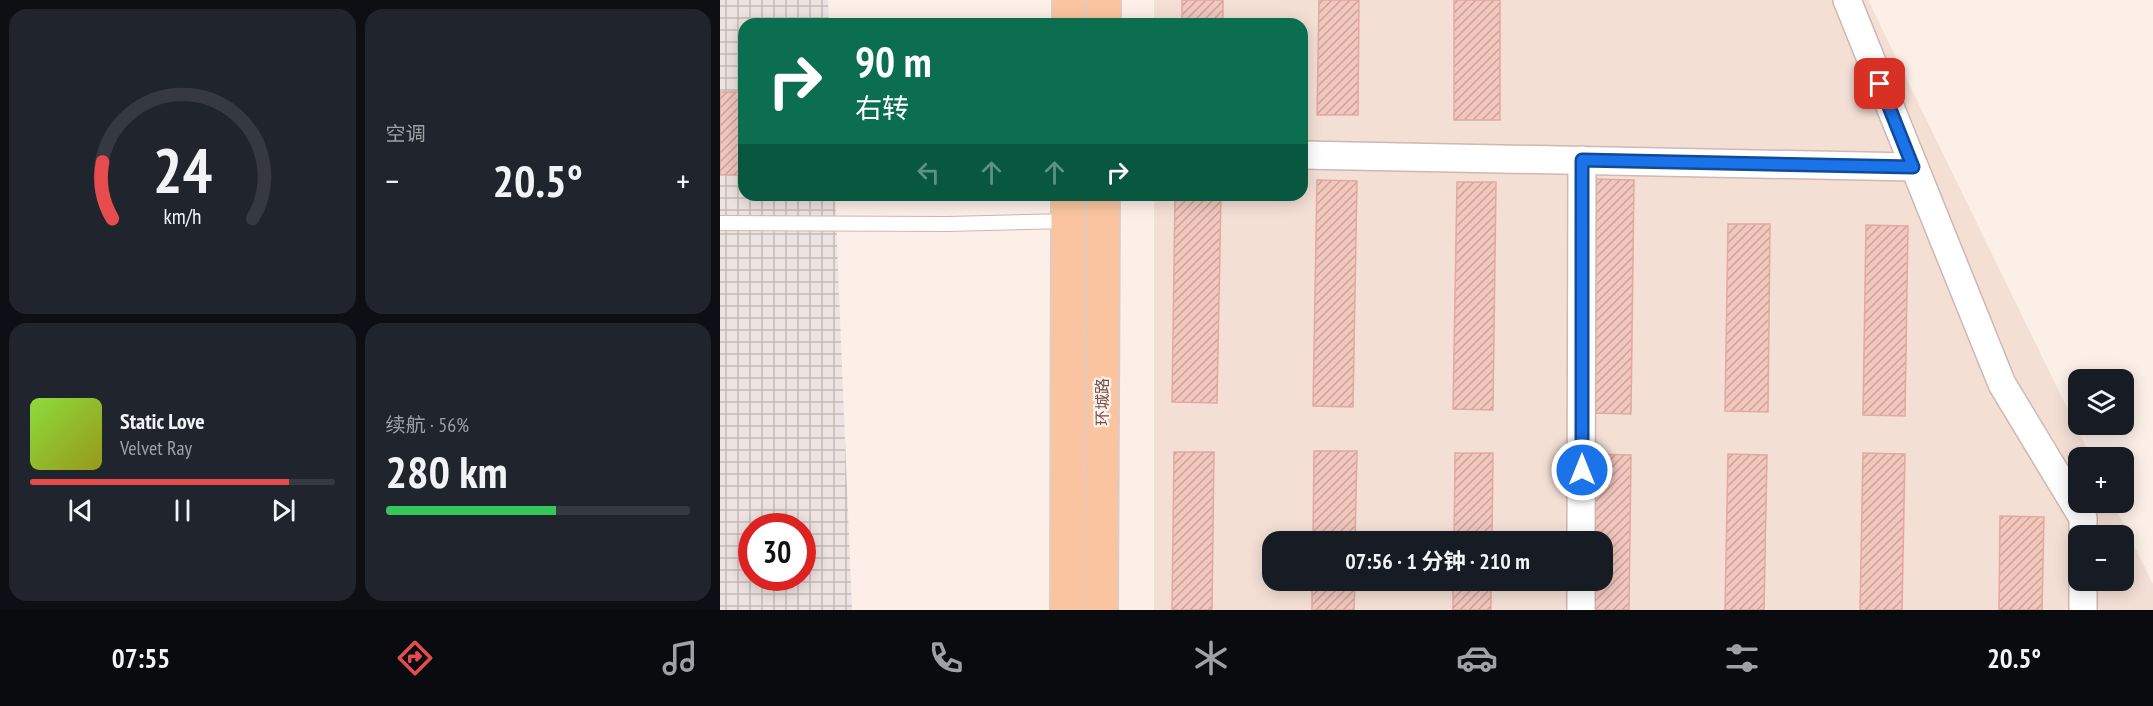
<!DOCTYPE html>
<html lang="zh">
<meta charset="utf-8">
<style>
body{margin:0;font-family:"PT Sans Narrow","Noto Sans SC",sans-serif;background:#20242c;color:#f1f3f6;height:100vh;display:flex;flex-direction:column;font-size:22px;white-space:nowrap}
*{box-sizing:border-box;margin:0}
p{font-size:20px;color:#9ea1a6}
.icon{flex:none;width:33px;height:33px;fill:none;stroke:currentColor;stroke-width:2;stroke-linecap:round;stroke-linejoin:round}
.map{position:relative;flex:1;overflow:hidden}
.side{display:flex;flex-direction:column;gap:9px;padding:9px;background:#0d0f14;width:720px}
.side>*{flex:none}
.banner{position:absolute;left:18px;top:18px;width:570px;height:183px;border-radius:18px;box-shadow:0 3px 15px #0003;background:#0b6e4f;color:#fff;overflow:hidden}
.tools{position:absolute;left:1348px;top:369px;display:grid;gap:12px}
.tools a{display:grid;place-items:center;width:66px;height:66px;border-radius:12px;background:#171b24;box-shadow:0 3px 15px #0003;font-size:30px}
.speed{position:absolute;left:18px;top:513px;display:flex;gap:12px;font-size:30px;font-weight:700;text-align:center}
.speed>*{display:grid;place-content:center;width:78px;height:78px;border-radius:50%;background:#171b24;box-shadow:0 3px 15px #0003;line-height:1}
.speed .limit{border:9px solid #d22;background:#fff;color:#111}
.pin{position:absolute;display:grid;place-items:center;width:51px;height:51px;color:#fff;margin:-26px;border-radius:12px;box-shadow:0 3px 9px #0006}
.me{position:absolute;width:66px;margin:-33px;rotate:0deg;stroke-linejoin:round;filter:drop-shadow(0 0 4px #0008)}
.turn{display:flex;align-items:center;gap:21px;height:126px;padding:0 18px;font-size:27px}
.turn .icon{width:78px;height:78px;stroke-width:2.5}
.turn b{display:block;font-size:42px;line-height:51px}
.lanes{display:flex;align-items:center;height:57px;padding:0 18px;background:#0003;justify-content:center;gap:30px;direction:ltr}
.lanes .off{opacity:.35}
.big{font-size:45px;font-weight:700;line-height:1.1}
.side .widget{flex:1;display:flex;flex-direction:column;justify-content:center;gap:9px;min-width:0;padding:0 21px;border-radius:18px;background:#20242c}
.side .dial{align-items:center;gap:0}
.dial svg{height:156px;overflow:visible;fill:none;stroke:#363941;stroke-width:7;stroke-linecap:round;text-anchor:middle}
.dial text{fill:#f1f3f6;stroke:none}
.song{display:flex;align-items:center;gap:18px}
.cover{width:72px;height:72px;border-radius:9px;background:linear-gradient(135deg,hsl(90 70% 55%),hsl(60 70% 35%))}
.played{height:6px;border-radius:3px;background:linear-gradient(90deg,#e64c4e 85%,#363941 85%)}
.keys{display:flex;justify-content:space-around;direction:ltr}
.heat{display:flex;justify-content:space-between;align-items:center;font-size:33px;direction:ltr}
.charge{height:9px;border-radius:4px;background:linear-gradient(90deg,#34c759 56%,#363941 0)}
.side .tiles{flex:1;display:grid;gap:9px;grid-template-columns:repeat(2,1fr)}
.trip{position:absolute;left:542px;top:531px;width:351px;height:60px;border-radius:18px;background:#171b24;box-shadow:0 3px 15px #0003;font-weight:700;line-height:60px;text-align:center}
.tabs{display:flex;height:96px;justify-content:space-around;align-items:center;background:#090b0e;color:#9ea1a6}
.tabs .icon{width:42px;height:42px}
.tabs .selected{color:#e64c4e}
.tabs b{font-size:27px;color:#f1f3f6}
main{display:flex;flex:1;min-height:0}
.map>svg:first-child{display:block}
.residential{fill:#f4dfd5;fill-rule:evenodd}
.industrial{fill:url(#industrial-grid);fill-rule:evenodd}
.building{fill:url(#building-hatch);stroke:#e4a99f;stroke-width:1.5}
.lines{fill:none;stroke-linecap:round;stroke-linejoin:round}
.lane-casing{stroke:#d0b7af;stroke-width:16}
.street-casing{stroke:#d0b7af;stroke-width:30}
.primary-casing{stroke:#d9cecd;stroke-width:36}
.lane{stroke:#fff;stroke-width:14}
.street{stroke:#fff;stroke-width:27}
.primary{stroke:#fac4a0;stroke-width:33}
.route-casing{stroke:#114b97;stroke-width:15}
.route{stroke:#1a73e8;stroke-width:10}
.labels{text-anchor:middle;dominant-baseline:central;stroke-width:4.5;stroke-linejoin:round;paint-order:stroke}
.street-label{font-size:16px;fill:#76504b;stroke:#fff4ed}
</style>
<main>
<section class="side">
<div class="tiles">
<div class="widget dial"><svg viewBox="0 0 100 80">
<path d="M14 69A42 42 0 1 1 86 69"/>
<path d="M14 69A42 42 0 0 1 9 40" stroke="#e64c4e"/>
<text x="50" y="56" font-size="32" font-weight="700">24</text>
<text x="50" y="72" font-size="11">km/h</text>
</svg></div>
<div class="widget"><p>空调</p>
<div class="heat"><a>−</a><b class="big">20.5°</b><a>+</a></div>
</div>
<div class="widget">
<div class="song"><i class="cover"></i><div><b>Static Love</b><p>Velvet Ray</p></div></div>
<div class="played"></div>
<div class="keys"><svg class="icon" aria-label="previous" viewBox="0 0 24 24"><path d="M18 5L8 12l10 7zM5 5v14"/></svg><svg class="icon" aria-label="pause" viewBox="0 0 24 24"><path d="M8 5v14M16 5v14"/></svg><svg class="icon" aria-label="next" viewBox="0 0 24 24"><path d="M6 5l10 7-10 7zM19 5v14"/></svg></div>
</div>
<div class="widget"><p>续航 · 56%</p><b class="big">280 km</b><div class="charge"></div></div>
</div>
</section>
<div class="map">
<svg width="1433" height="610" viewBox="0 0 1433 610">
<defs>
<pattern id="industrial-grid" width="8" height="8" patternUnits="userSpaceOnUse" patternTransform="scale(1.5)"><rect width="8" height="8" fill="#ede3e0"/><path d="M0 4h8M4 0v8" fill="none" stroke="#c5bab8"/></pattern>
<pattern id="building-hatch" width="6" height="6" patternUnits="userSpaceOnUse" patternTransform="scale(1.5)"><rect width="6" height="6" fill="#f2c7be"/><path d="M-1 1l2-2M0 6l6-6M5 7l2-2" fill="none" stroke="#c9a49c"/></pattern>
</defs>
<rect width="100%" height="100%" fill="#fcefe7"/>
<path class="residential" d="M434 0H1148L1371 457 1359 458V502L1393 503 1433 584V610H434V195H582V24H434ZM1359 536H1404V580H1359ZM552 542H882V580H552Z"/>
<path class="industrial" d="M0 0H108L109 24H24V195H115L132 610H0ZM32 526H82V578H32Z"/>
<path class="building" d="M462 0H503V24H462Z
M599 0H639L638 115H597Z
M734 0H780V120H734Z
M0 92H24V175H0Z
M874 179 914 180 911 414 870 413Z
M597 180 637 181 633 407 593 406Z
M737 182H776L773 410 733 409Z
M455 195H501L497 403 452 402Z
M1008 224H1050L1048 412 1005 411Z
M1146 225 1188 226 1185 416 1143 415Z
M594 451H637L635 542H593Z
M454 452H494L492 610H452Z
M735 453H773L772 542H734Z
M1143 453 1185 454 1182 610H1140Z
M873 454 911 455 909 610H870L871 580H882V542H871Z
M1008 454 1047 455 1044 610H1005Z
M1280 516 1324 517 1322 610H1279Z
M592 580H635L634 610H592Z
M733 580H771V610H733Z"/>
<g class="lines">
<g class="lane-casing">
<path id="lane" d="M0 223 227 224 348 221"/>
</g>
<g class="street-casing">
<path id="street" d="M1127 0 1282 384 1363 518V536
M582 155 1193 167
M861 542 862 160
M1363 580V610
M861 610V580"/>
</g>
<g class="primary-casing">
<path id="primary" d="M349 24V0
M384 24V0
M347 610 348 195
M381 610 383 195"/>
</g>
<use href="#lane" class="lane"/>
<use href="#street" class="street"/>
<use href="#primary" class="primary"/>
</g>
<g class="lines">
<g class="route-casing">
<path id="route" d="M862 470V160L1193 167 1160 84"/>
</g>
<use href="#route" class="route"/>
</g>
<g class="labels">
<g class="street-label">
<text transform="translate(382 402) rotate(-90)">环城路</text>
</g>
</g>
</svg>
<div class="tools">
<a><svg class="icon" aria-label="layers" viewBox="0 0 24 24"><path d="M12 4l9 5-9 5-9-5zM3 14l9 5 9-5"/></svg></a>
<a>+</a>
<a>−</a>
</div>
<div class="speed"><div class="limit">30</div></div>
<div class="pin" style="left:1160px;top:84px;background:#d93025"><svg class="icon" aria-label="arrive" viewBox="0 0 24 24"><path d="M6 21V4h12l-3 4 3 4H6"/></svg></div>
<svg class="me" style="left:862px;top:470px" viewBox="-20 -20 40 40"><circle r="17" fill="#1a73e8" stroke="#fff" stroke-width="3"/><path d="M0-11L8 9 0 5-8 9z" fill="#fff"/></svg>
<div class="trip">07:56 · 1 分钟 · 210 m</div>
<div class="banner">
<div class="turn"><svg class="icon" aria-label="right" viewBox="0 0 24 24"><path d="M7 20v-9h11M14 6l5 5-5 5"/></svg><div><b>90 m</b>右转</div></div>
<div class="lanes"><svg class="icon off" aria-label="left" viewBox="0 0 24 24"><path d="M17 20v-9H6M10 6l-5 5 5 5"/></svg><svg class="icon off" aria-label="ahead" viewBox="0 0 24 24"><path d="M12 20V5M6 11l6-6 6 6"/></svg><svg class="icon off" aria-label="ahead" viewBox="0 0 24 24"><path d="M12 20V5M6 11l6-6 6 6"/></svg><svg class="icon" aria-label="right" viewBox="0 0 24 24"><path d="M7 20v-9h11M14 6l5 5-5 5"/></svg></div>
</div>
</div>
</main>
<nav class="tabs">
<b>07:55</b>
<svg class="icon selected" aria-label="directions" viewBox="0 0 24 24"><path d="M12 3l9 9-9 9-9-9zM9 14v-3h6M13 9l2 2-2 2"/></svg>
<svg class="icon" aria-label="music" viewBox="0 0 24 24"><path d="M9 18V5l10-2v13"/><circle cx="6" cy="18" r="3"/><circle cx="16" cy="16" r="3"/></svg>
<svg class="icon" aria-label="phone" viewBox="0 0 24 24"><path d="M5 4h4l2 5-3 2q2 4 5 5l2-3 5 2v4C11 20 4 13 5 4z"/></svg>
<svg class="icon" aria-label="climate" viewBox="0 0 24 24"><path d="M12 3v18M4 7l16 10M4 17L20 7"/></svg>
<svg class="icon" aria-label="car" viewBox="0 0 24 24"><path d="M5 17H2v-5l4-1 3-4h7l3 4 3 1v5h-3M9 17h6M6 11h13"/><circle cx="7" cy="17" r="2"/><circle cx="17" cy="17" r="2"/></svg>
<svg class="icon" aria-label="filters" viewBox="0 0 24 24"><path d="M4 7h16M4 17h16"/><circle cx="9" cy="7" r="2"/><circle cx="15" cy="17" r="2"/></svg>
<b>20.5°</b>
</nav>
